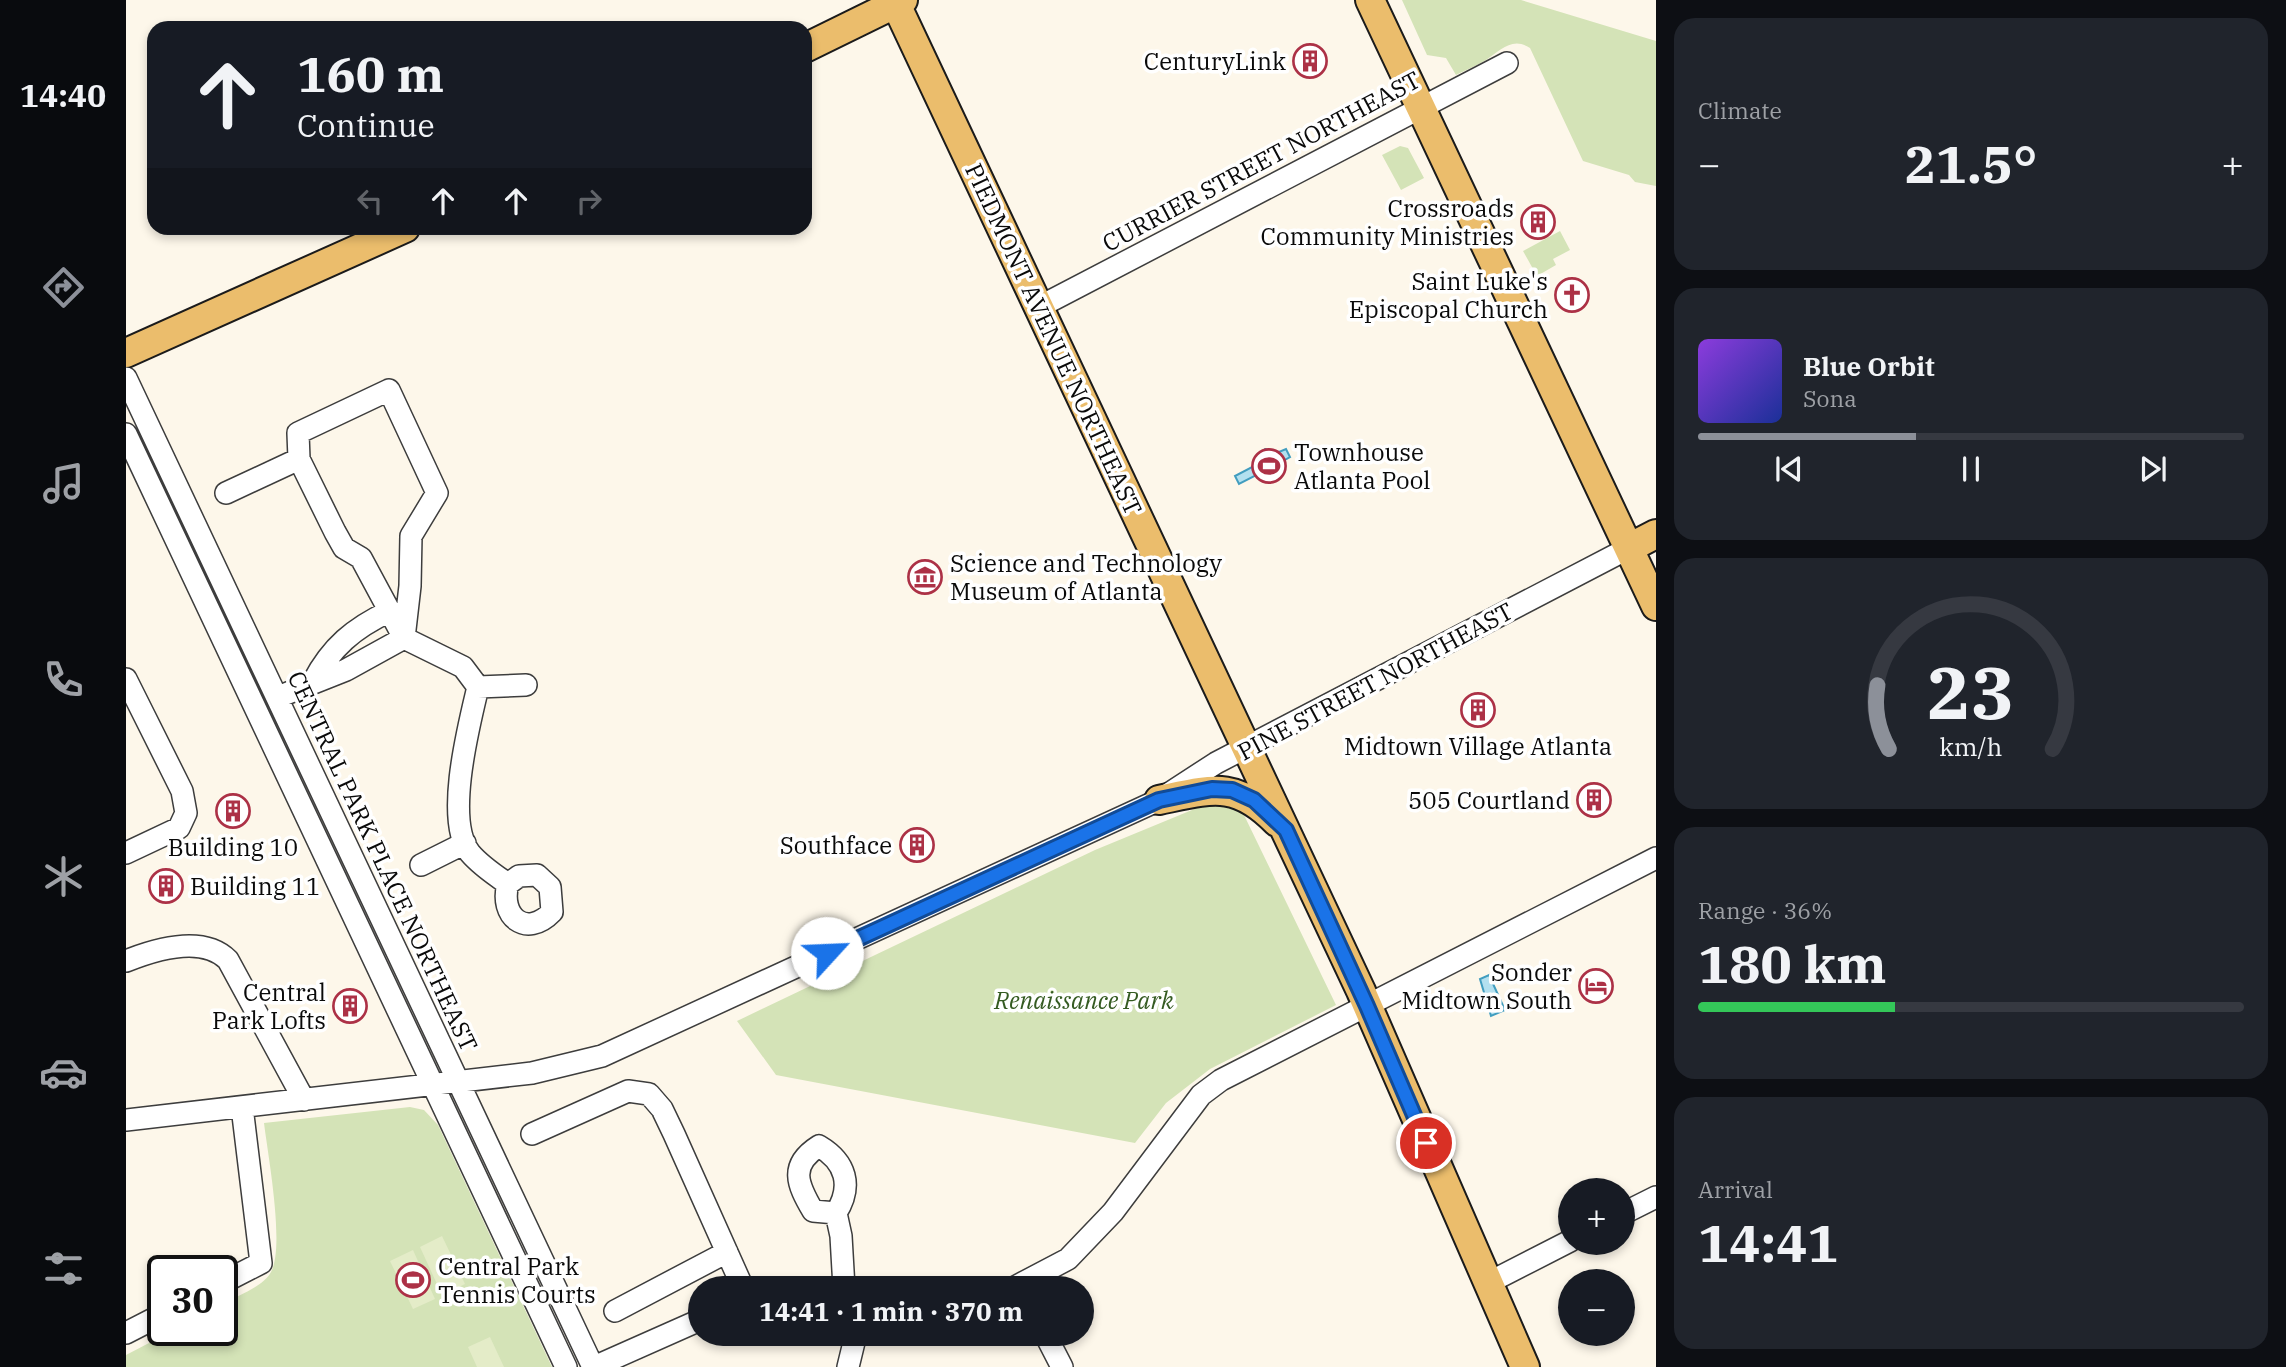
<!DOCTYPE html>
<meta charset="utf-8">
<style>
body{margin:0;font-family:"IBM Plex Serif",serif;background:#20242c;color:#f1f3f6;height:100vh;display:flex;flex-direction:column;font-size:26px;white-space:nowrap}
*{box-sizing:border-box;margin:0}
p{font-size:23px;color:#9ea1a6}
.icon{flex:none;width:38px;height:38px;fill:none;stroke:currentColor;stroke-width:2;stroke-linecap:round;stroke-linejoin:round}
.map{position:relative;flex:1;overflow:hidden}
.drawer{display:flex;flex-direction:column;gap:18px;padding:18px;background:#0d0f14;width:630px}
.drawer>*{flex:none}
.top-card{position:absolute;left:21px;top:21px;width:665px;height:214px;border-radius:21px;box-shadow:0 4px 10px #0003;background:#171b24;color:#f1f3f6;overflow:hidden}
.controls{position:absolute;left:1432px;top:1178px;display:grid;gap:14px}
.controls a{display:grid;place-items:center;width:77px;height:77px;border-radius:50%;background:#171b24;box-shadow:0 4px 10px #0003;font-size:35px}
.speed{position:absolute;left:21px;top:1255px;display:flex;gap:14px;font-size:35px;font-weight:700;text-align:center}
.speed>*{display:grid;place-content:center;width:91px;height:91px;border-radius:50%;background:#171b24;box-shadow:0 4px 10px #0003;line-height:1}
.speed .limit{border:4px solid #111;border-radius:10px;background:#fff;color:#111}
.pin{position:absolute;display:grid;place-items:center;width:60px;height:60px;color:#fff;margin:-30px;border:4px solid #fff;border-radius:50%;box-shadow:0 2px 7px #0007}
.me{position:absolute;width:77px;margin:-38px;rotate:65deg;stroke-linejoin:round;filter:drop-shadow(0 0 5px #0008)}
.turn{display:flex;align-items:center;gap:24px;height:147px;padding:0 35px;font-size:32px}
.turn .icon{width:91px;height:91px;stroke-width:2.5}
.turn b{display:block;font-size:49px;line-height:60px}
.lanes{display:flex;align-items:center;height:66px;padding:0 35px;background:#0003;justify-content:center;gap:35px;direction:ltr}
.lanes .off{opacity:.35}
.big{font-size:52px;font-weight:700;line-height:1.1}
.drawer .card{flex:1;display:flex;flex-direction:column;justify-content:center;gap:10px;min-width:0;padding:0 24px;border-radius:21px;background:#20242c}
.drawer .dial{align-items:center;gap:0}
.dial svg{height:182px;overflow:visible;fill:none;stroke:#363941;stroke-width:7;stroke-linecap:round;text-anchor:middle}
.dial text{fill:#f1f3f6;stroke:none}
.song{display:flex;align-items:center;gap:21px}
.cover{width:84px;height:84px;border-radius:10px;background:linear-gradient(135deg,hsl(270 70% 55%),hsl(230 70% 35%))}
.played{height:7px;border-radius:4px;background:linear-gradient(90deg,#8c9099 40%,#363941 40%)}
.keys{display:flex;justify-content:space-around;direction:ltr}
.heat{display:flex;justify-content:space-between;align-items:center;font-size:38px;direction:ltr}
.charge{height:10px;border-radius:5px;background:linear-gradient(90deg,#34c759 36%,#363941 0)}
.trip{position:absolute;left:562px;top:1276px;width:406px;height:70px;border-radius:35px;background:#171b24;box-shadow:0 4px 10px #0003;font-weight:700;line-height:70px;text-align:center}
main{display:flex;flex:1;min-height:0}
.menu{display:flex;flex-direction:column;width:126px;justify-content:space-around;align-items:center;background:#090b0e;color:#9ea1a6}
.menu .icon{width:49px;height:49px}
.menu .active{color:#8c9099}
.menu b{font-size:32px;color:#f1f3f6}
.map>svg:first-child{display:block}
.green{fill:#d4e3b7}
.pitch{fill:#e4ecc8}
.water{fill:#b3e0ef;stroke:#419dbf;stroke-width:2}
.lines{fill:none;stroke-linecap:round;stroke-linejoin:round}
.minor-casing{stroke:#3d3d3d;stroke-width:24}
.major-casing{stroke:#1b1b1b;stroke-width:32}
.minor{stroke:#fff;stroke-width:21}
.major{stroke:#ebbd6c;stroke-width:28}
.route-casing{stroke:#114b97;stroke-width:18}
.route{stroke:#1a73e8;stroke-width:12}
.labels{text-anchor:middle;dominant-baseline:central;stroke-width:7;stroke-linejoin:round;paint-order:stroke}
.poi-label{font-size:24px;fill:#0a0a0a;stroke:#fff;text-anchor:end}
.street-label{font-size:24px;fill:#0a0a0a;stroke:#fff}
.park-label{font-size:24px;font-style:italic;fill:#355b22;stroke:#fff}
</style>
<main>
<nav class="menu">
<b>14:40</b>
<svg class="icon active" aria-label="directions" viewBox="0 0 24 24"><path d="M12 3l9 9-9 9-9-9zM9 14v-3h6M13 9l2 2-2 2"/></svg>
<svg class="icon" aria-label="music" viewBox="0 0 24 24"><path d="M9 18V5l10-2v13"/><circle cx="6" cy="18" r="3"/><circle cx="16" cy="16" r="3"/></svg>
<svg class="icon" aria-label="phone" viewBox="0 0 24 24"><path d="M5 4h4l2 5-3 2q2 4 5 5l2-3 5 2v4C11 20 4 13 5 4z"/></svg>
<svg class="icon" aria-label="climate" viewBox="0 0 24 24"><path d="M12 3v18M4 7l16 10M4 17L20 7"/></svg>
<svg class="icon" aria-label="car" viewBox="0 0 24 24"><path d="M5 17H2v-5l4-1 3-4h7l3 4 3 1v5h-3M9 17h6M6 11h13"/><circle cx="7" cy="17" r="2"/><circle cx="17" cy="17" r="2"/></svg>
<svg class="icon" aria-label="filters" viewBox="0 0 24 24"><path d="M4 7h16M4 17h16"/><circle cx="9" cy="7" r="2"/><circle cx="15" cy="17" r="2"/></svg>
</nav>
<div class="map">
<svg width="1530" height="1367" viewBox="0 0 1530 1367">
<rect width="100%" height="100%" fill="#fdf7ea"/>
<path class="green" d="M1276 0H1395L1530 41V186L1509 182 1503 175 1457 161 1404 48C1386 36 1374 51 1360 60 1350 66 1339 70 1330 75L1320 58 1301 55Z
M1274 146 1282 148 1298 178 1275 190 1256 155Z
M1434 231 1444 250 1427 259 1430 265 1411 276 1397 251Z
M1083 803 1110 808 1118 815 1210 1005 1084 1069 1040 1103 1009 1143 650 1075 611 1021 969 850Z
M284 1107 298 1110 312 1125 426 1367H0V1355L48 1330H96V1304C111 1296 137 1287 145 1272 159 1246 142 1156 138 1123Z"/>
<path class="pitch" d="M316 1236 339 1284 316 1295 294 1247Z
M287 1250 309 1299 287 1309 264 1261Z
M364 1337 378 1367H351L342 1347Z"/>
<path class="water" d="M1139 449 1153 452 1160 449 1164 457 1157 461 1156 472 1149 475 1138 471 1113 484 1109 476 1134 463V457Z
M1363 975 1379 1010 1365 1016 1354 979Z"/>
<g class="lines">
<g class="minor-casing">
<path id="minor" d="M913 307 1381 63
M0 378 467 1367
M0 434 440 1367
M100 493 173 459
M278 638 284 586 285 536 311 493 263 390 172 433 173 459 209 532 218 548 235 558 278 638 337 667 352 687C343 725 318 821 344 853 355 866 369 875 382 884 373 916 400 939 426 912L424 887 411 875 393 876 382 884
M0 679 56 791 60 813 53 828 0 853
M187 682C205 647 228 628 264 611
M352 687 400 685
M152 697 220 670 278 638
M295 865 339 843
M0 961C30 949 77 935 102 960L178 1100
M0 1120 406 1073 476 1056 1033 800 1090 763 1503 548
M406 1134 502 1091 523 1094 536 1109 548 1134 617 1288
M710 1213 687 1211C671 1184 663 1165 693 1146 720 1162 727 1186 710 1213L715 1236 718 1288
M1496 1214 1530 1197
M96 1283 135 1263 116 1107
M1362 1283 1444 1241
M887 1288 942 1259 987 1212 1075 1095 1095 1080 1530 858
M489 1311 601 1252
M0 1333 37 1314
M919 1334 936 1367
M468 1367 574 1320
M722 1367 730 1334"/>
</g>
<g class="major-casing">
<path id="major" d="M768 0 1235 991 1399 1367
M1244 0 1530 606
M679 48 777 0
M0 353 279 228
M1503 548 1530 534
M1033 800C1086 789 1110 780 1151 822"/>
</g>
<use href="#minor" class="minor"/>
<use href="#major" class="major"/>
</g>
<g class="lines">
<g class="route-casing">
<path id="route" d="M701 953 1033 800 1086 789 1106 790 1128 800 1160 830 1241 1006 1300 1143"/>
</g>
<use href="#route" class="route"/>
</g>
<defs>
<g id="building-ring" transform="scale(1.75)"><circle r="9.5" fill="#fff" stroke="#ac3146" stroke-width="1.5"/><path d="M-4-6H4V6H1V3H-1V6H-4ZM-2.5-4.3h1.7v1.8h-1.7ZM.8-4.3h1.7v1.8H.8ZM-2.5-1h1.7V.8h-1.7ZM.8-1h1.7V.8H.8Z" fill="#ac3146"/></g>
<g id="church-ring" transform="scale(1.75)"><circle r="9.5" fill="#fff" stroke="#ac3146" stroke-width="1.5"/><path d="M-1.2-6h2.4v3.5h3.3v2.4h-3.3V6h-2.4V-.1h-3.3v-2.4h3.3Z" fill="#ac3146"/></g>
<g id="stadium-ring" transform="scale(1.75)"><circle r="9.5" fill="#fff" stroke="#ac3146" stroke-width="1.5"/><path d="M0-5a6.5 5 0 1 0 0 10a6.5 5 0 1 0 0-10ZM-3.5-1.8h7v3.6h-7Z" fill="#ac3146"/></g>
<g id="museum-ring" transform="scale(1.75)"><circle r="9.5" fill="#fff" stroke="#ac3146" stroke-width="1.5"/><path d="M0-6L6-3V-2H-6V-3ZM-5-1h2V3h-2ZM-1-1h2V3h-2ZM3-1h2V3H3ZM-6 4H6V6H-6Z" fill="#ac3146"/></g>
<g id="hotel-ring" transform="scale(1.75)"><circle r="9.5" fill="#fff" stroke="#ac3146" stroke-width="1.5"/><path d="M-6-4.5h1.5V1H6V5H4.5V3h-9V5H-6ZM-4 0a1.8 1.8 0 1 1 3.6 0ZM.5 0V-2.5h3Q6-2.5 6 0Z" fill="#ac3146"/></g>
</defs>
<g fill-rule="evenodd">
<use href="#building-ring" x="1184" y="61"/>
<use href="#building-ring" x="1412" y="222"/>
<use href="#church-ring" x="1446" y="295"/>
<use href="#stadium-ring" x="1143" y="466"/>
<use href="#museum-ring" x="799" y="577"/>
<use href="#building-ring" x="1352" y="710"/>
<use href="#building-ring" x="1468" y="800"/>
<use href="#building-ring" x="107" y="811"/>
<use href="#building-ring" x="791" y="845"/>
<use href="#building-ring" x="40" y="886"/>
<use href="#hotel-ring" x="1470" y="986"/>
<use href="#building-ring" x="224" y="1006"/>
<use href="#stadium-ring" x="287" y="1280"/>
</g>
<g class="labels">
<g class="poi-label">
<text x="1160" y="61">CenturyLink</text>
<text x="1388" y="208">Crossroads<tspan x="1388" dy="28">Community Ministries</tspan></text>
<text x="1422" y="281">Saint Luke's<tspan x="1422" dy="28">Episcopal Church</tspan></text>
<text x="1168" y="452" text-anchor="start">Townhouse<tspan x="1168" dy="28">Atlanta Pool</tspan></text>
<text x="824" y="563" text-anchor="start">Science and Technology<tspan x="824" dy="28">Museum of Atlanta</tspan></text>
<text x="1352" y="746" text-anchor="middle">Midtown Village Atlanta</text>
<text x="1444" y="800">505 Courtland</text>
<text x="766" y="845">Southface</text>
<text x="107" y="847" text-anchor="middle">Building 10</text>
<text x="64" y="886" text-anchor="start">Building 11</text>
<text x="1446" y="972">Sonder<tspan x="1446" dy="28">Midtown South</tspan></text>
<text x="200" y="992">Central<tspan x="200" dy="28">Park Lofts</tspan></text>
<text x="312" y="1266" text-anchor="start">Central Park<tspan x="312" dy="28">Tennis Courts</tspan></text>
</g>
<g class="street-label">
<text transform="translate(1135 161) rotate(-28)">CURRIER STREET NORTHEAST</text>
<text transform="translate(928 339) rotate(65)">PIEDMONT AVENUE NORTHEAST</text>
<text transform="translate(1249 681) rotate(-28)">PINE STREET NORTHEAST</text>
<text transform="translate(257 861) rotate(65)">CENTRAL PARK PLACE NORTHEAST</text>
</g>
<g class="park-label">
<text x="958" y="1000">Renaissance Park</text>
</g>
</g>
</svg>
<div class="controls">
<a>+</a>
<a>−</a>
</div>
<div class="speed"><div class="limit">30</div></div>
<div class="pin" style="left:1300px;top:1143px;background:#d93025"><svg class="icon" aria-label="arrive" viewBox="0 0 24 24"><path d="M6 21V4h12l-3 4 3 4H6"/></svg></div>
<svg class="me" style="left:701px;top:953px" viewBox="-20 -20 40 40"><circle r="19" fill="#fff"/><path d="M0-13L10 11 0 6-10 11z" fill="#1a73e8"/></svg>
<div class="trip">14:41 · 1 min · 370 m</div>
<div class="top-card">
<div class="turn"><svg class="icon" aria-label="ahead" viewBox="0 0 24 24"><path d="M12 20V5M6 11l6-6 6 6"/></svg><div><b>160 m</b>Continue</div></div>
<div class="lanes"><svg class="icon off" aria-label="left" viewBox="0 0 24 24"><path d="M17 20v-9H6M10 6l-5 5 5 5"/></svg><svg class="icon" aria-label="ahead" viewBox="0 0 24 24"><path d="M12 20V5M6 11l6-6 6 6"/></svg><svg class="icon" aria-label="ahead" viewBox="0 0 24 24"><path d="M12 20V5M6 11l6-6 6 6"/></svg><svg class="icon off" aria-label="right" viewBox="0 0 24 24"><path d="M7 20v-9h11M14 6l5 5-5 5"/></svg></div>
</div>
</div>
<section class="drawer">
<div class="card"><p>Climate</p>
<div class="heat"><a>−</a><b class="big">21.5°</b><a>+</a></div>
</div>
<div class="card">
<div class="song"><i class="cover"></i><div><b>Blue Orbit</b><p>Sona</p></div></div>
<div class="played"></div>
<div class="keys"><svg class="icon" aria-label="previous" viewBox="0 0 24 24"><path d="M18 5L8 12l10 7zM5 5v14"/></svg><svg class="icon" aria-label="pause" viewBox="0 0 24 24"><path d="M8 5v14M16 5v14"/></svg><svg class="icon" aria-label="next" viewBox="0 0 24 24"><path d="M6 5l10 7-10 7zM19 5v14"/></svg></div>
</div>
<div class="card dial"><svg viewBox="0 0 100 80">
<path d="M14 69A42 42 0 1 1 86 69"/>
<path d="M14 69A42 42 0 0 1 9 41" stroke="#8c9099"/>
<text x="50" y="56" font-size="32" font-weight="700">23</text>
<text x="50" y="72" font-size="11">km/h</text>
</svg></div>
<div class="card"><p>Range · 36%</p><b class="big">180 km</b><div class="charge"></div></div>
<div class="card"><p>Arrival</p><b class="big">14:41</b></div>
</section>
</main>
